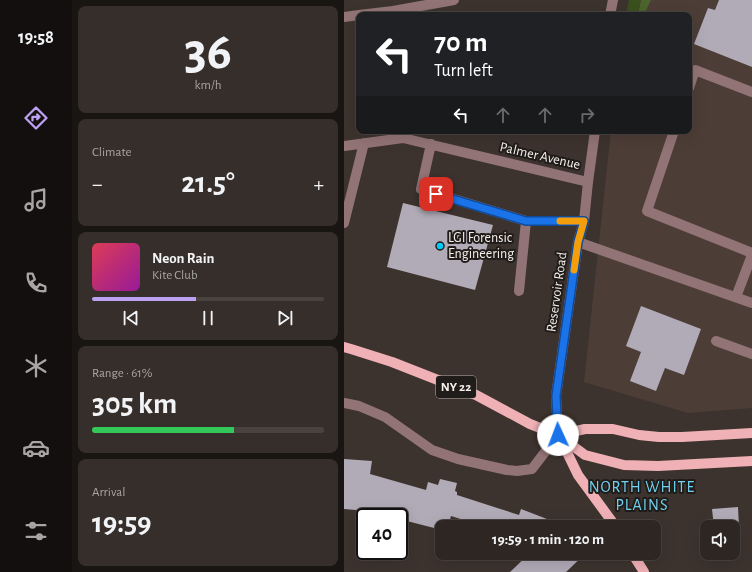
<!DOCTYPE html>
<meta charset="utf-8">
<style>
body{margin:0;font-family:"Alegreya Sans",sans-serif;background:#362e2a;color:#f1f3f6;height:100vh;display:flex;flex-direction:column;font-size:15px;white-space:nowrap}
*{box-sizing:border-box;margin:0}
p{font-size:13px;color:#a7a5a5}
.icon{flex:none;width:22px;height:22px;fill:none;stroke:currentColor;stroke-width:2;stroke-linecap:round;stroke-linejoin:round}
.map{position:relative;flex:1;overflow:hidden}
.sheet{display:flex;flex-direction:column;gap:6px;padding:6px;background:#191513;width:272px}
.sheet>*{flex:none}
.banner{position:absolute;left:12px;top:12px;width:336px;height:122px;border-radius:8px;box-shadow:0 4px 16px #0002,0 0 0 1px #494340;background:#202124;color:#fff;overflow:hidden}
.controls{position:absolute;left:356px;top:520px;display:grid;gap:8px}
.controls a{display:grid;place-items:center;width:40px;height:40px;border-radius:8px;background:#2e2622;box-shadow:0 4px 16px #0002,0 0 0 1px #494340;font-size:20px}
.speed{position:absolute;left:12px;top:508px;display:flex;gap:8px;font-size:20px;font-weight:700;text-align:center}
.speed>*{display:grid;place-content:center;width:52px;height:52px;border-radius:50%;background:#2e2622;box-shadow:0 4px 16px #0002,0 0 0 1px #494340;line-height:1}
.speed .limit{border:2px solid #111;border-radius:6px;background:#fff;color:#111}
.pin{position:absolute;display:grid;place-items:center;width:34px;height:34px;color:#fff;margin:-17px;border-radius:8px;box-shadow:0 2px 6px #0006}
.me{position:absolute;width:44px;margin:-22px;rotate:358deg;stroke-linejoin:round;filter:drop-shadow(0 0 3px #0008)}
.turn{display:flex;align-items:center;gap:14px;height:84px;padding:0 12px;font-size:18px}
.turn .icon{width:52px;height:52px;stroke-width:2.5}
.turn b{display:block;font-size:28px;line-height:34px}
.lanes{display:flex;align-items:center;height:38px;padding:0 12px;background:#0003;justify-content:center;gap:20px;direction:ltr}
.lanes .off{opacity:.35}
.big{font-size:30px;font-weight:700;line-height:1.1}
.sheet .widget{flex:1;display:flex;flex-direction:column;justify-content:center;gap:6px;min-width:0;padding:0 14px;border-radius:8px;background:#362e2a}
.sheet .dial{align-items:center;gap:0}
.dial b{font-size:52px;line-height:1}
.song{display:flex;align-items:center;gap:12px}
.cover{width:48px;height:48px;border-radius:6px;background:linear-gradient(135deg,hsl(350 70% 55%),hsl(300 70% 35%))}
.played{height:4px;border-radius:2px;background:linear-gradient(90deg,#bca0f2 45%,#494340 45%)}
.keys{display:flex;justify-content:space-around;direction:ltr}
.heat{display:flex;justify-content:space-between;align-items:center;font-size:22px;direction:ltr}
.charge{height:6px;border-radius:3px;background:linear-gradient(90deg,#34c759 61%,#494340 0)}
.trip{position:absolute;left:91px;top:520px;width:226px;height:40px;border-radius:8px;background:#2e2622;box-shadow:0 4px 16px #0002,0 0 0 1px #494340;font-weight:700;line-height:40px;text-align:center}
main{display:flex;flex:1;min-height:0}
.menu{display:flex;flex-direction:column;width:72px;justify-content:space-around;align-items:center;background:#120f0e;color:#a7a5a5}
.menu .icon{width:28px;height:28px}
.menu .selected{color:#bca0f2}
.menu b{font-size:18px;color:#f1f3f6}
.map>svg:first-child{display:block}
.built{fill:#4d3d37}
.green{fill:#3a501d}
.forest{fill:#4c642d}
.building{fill:#b0abb7}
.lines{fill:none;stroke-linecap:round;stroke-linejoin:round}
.minor{stroke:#937476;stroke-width:10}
.major{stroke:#f0b1b6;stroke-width:10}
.route-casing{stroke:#114b97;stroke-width:10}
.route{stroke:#1a73e8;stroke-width:7}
.slow{stroke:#f59e0b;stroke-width:7}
.poi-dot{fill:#00cbf9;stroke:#201c19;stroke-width:1.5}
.labels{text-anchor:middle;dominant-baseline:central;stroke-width:4;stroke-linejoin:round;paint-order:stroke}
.shield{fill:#201c19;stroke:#b6b0ad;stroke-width:1}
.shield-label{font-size:13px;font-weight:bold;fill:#f6efec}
.street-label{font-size:14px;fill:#f6efec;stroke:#201c19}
.poi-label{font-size:14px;fill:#f6efec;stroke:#201c19;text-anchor:start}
.quarter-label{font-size:16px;letter-spacing:1px;fill:#72d1f0;stroke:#201c19}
</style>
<main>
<nav class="menu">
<b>19:58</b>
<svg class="icon selected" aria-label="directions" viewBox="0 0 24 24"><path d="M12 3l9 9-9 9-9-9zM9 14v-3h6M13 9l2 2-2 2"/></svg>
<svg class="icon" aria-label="music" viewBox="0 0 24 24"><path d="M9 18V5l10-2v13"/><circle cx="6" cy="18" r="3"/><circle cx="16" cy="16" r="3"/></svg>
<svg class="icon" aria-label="phone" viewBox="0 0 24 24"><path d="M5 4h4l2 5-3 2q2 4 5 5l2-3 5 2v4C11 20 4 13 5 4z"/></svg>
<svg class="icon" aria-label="climate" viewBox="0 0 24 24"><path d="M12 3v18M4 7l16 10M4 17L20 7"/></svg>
<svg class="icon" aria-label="car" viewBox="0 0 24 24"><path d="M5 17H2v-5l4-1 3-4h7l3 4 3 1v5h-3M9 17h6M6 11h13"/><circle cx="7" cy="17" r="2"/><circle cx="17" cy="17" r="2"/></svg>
<svg class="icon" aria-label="filters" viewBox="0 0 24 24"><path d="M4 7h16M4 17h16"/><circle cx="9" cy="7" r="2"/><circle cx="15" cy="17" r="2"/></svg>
</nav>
<section class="sheet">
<div class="widget dial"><b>36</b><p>km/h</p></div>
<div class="widget"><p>Climate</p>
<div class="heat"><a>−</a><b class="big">21.5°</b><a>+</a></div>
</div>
<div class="widget">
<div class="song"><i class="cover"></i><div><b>Neon Rain</b><p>Kite Club</p></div></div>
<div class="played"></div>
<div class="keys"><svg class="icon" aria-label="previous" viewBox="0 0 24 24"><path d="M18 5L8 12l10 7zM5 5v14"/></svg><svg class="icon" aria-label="pause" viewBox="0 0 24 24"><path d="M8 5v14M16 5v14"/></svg><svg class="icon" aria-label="next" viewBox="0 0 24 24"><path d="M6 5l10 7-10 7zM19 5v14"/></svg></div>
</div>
<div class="widget"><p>Range · 61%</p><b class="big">305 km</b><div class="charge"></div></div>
<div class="widget"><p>Arrival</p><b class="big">19:59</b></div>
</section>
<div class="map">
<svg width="408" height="572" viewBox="0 0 408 572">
<rect width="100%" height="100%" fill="#3d332e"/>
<path class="built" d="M307 0H408V408L344 413 240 382 267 131H345V15H300Z"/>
<path class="green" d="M285 0H297L294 15H282Z"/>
<path class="forest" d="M297 0H307L300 15H294Z"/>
<path class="building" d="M375 0H408V67L350 44 364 8 371 10Z
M59 203 149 225 131 290 43 267Z
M297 306 357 329 340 375 321 368 312 391 286 381 297 352 282 346Z
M0 459 28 461 26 474 82 490 84 482 94 485 96 479 113 483 111 491 113 492V495L175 515 177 509 216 524 220 521H226L232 527H142L107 516 104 527H98V530L55 519V517H35L36 512 0 509Z
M394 507 395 527H370L368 509Z
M186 553H242L222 572H166Z"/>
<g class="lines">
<path class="minor" d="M15 15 49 11 110 0
M266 15 269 0
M0 17 15 15
M345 88 351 70 408 92
M330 131 303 211 408 253
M87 144 77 189 182 221H240
M0 146 59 138 244 182
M0 223 20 143
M234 242 408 303
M175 291 182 221
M392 297 408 255
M372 341 408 354
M0 403 15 406 41 417 88 450 114 459 163 470 173 471 188 469 214 435 212 396 234 242 240 221 244 182 251 131"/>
<path class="major" d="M0 347 7 349 48 362 132 395 186 424 214 435 241 455 280 465 314 466 408 461
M214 435 241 429H269L295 435 315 437H338L408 433
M216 438 234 475 272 527
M288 553 300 572"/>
</g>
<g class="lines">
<g class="route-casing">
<path id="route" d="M92 194 182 221H240L234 242 212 396 214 435"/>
</g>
<use href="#route" class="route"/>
<path class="slow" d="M216 221H240L234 242 230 270"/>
</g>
<circle class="poi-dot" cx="96" cy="246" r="4"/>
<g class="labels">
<rect class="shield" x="92" y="376" width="40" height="22" rx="3"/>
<g class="shield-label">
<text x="112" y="387">NY 22</text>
</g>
<g class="street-label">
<text transform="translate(196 156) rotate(13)">Palmer Avenue</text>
<text transform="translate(213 292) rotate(-82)">Reservoir Road</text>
</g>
<g class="poi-label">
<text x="104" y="238">LGI Forensic<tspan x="104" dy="16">Engineering</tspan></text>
</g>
<g class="quarter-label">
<text x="298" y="487">NORTH WHITE<tspan x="298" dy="18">PLAINS</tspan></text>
</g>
</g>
</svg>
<div class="controls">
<a><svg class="icon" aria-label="sound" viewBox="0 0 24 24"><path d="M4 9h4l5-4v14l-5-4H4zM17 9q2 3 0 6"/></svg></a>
</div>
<div class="speed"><div class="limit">40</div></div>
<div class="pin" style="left:92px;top:194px;background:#d93025"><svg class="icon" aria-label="arrive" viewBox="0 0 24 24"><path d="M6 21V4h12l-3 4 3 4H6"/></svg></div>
<svg class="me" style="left:214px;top:435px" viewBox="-20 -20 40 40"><circle r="19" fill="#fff"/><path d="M0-13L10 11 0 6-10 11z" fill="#1a73e8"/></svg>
<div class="trip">19:59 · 1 min · 120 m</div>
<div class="banner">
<div class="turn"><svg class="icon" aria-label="left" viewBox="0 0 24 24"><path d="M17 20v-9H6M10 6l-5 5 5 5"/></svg><div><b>70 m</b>Turn left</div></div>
<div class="lanes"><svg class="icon" aria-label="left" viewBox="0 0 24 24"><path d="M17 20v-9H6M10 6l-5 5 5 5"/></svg><svg class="icon off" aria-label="ahead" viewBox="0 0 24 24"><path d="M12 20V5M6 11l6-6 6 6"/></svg><svg class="icon off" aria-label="ahead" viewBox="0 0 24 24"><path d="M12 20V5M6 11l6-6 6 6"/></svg><svg class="icon off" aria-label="right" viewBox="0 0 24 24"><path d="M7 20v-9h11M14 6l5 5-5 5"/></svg></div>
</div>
</div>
</main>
